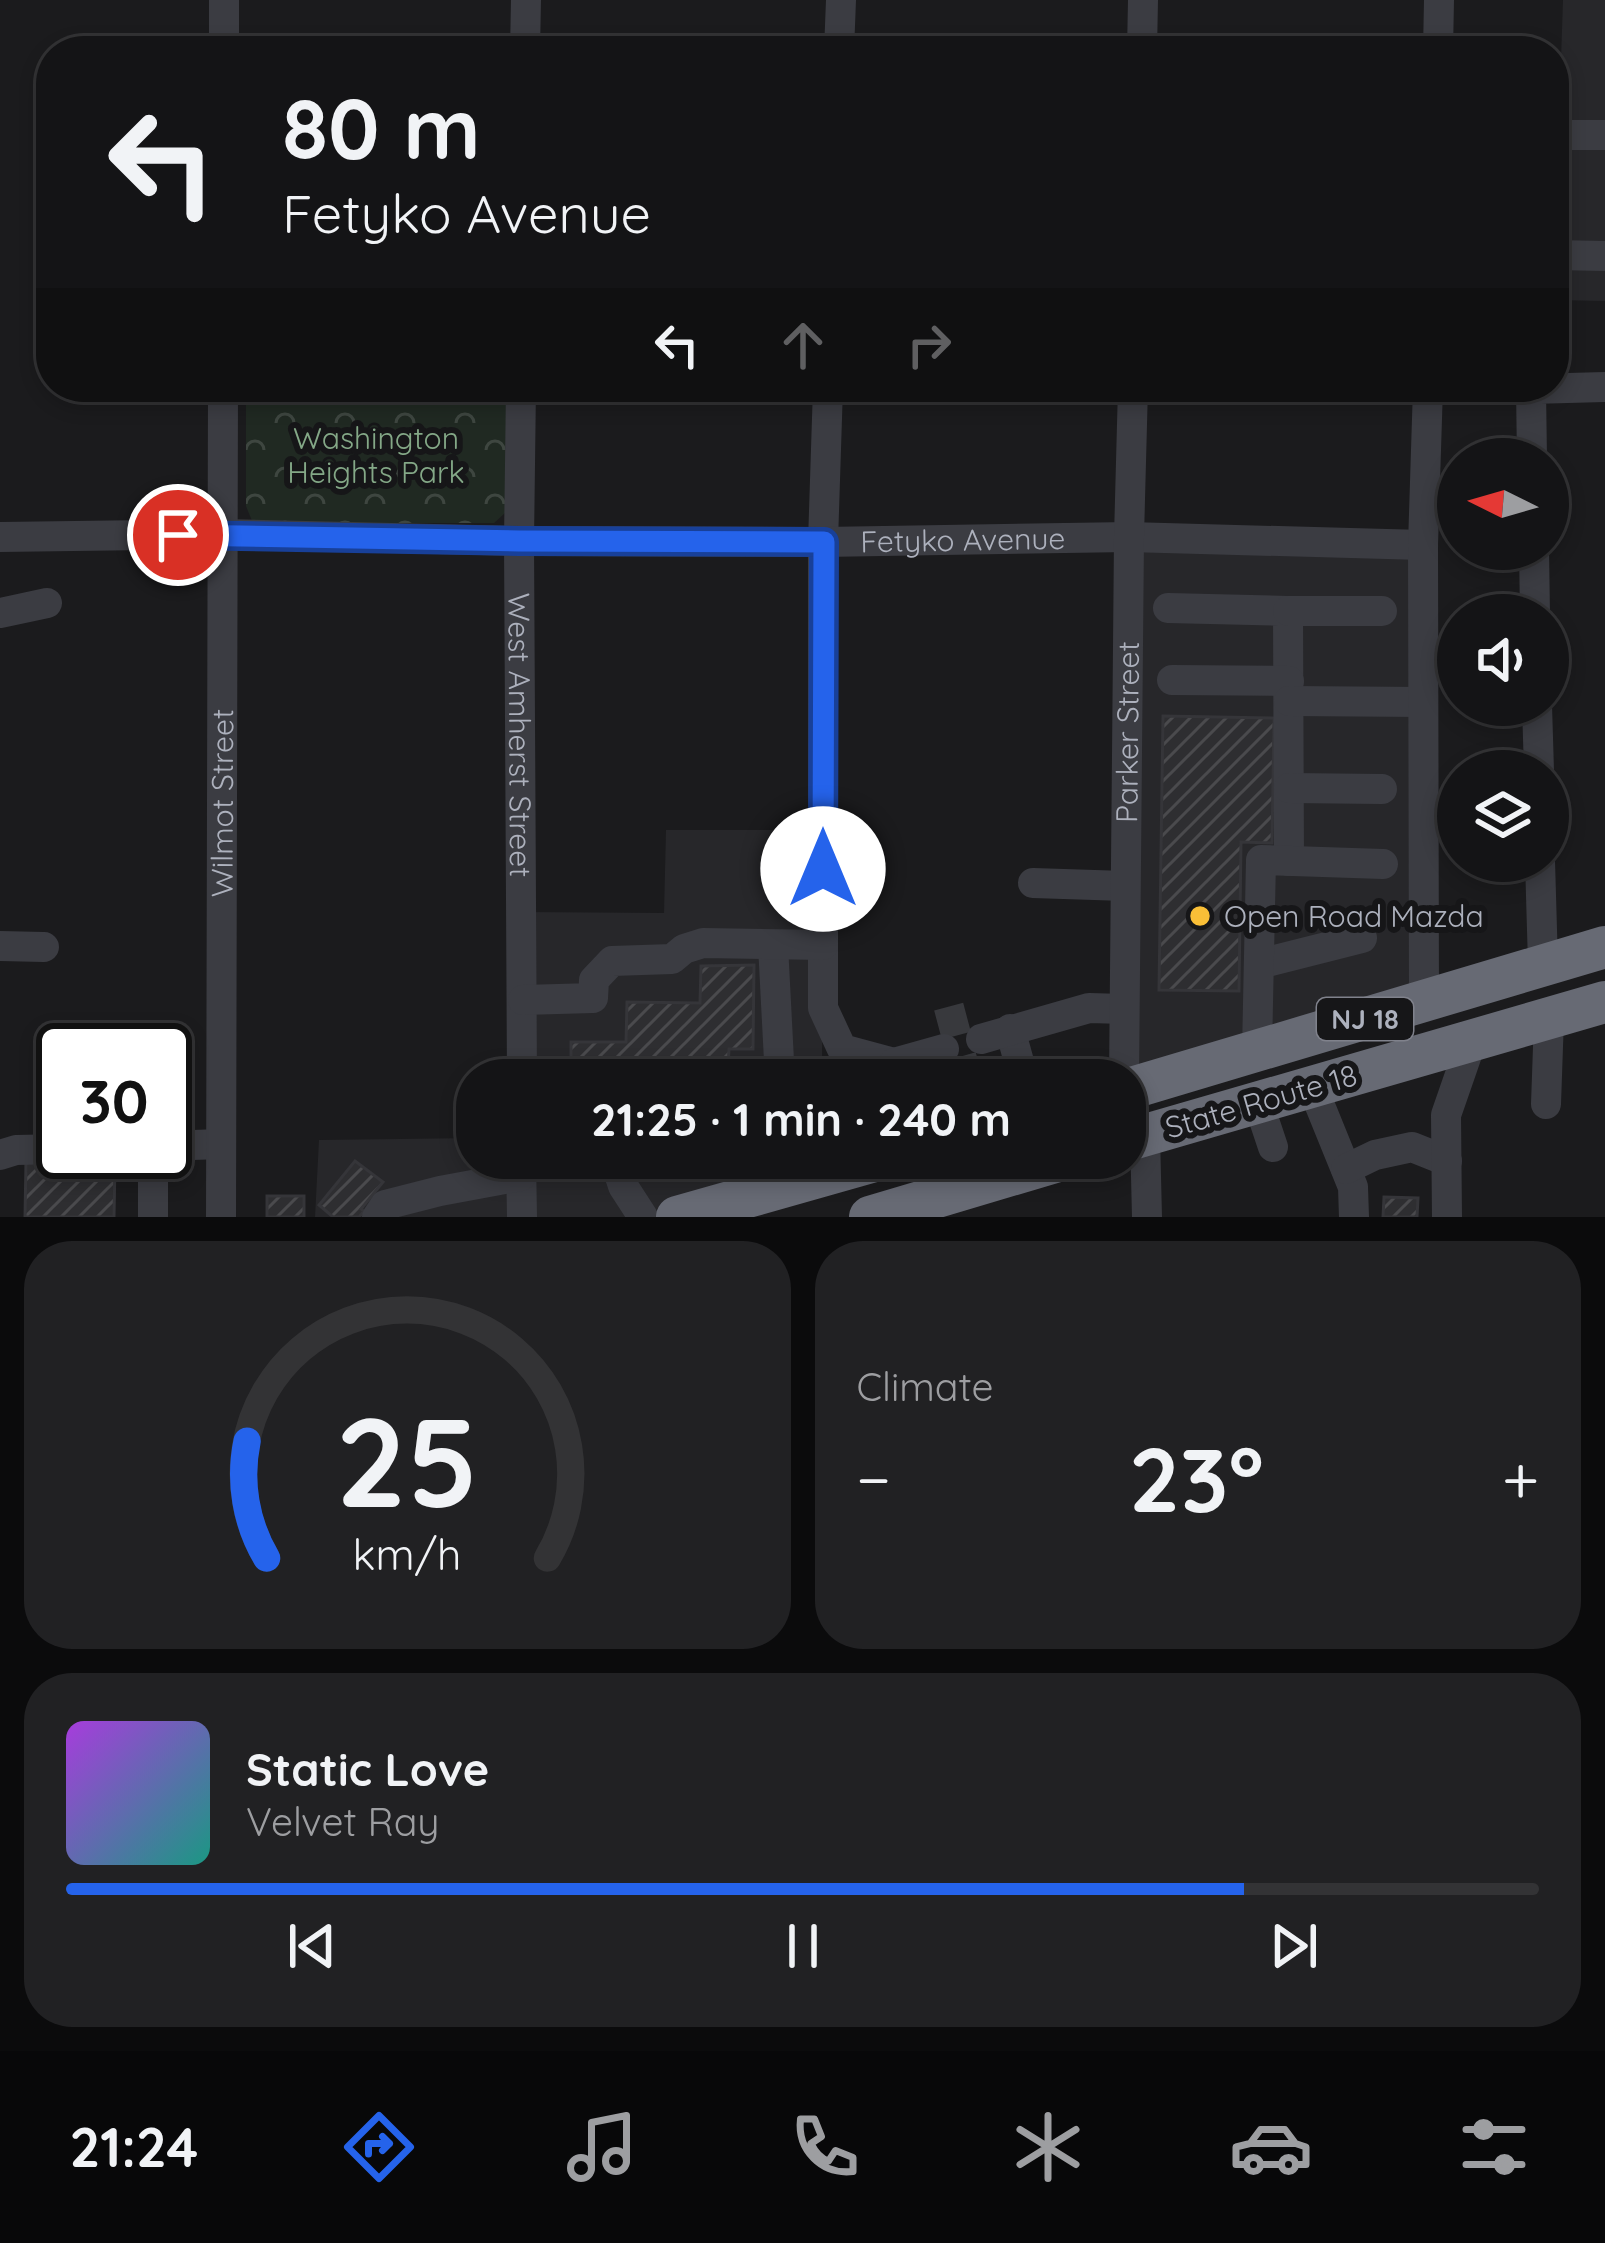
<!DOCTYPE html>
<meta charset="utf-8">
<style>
body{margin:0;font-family:Quicksand,sans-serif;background:#212123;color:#f1f3f6;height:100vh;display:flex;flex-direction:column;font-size:45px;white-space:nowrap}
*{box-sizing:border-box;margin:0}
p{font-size:39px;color:#9d9ea1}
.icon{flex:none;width:66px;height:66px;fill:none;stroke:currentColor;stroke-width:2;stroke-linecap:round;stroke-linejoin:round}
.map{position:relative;height:1217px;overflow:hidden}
.panel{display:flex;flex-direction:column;gap:24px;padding:24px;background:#0b0b0c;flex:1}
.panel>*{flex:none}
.guide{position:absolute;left:36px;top:36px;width:1533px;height:366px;border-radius:48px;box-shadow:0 6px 18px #0003,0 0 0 3px #333335;background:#141416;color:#f1f3f6;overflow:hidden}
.needle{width:78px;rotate:275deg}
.controls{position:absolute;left:1437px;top:438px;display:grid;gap:24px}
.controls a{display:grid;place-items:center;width:132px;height:132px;border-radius:50%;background:#141416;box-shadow:0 6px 18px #0003,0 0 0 3px #333335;font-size:60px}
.speed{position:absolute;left:36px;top:1023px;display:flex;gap:24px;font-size:60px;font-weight:700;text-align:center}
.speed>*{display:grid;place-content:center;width:156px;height:156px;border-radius:50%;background:#141416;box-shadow:0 6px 18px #0003,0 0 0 3px #333335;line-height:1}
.speed .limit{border:6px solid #111;border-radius:18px;background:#fff;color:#111}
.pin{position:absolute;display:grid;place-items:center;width:102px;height:102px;color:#fff;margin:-51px;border:6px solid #fff;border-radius:50%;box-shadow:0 3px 12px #0007}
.me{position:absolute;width:132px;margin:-66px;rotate:0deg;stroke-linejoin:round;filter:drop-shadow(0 0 9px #0008)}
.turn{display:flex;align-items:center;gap:42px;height:252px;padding:0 48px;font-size:54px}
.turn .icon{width:156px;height:156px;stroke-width:2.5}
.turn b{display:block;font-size:84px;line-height:102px}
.lanes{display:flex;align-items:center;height:114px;padding:0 48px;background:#0003;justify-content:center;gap:60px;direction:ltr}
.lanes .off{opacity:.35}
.big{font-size:90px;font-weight:700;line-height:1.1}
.panel .widget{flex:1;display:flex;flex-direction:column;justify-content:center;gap:18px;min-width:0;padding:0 42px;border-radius:48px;background:#212123}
.panel .dial{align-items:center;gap:0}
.dial svg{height:312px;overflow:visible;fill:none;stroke:#333335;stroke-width:7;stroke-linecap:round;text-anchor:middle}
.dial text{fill:#f1f3f6;stroke:none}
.song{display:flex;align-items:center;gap:36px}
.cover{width:144px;height:144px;border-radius:18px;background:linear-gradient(135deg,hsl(280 70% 55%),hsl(170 70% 35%))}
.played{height:12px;border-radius:6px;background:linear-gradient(90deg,#2563eb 80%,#333335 80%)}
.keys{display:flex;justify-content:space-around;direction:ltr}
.heat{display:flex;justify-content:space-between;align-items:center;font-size:66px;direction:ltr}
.panel .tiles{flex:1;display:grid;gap:24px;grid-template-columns:1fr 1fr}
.widget:last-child{grid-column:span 2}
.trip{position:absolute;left:456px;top:1059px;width:690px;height:120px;border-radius:48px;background:#141416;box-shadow:0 6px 18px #0003,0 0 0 3px #333335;font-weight:700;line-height:120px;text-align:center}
.tabs{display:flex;height:192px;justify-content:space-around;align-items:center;background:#080809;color:#9d9ea1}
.tabs .icon{width:84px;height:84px}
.tabs .current{color:#2563eb}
.tabs b{font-size:54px;color:#f1f3f6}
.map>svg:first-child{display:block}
.built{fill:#27272a}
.park{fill:url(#park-crowns)}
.building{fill:url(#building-hatch);stroke:#353539;stroke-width:3}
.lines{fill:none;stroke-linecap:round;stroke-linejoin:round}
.minor-tunnel{stroke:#38393d;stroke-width:30;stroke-dasharray:30 15;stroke-linecap:butt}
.minor{stroke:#3b3c42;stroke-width:30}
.highway{stroke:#676a74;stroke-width:42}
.route-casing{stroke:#184099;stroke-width:30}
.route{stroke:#2563eb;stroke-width:21}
.poi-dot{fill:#f9bf37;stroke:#161618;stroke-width:4.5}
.labels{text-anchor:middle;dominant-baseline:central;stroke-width:12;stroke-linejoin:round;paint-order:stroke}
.shield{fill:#161618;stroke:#80828c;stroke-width:3}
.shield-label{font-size:27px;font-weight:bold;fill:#adb1bd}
.park-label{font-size:30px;fill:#84a887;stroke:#161618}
.street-label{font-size:30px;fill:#adb1bd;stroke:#161618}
.poi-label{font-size:30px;fill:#adb1bd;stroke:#161618;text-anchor:start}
</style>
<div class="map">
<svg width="1605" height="1217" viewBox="0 0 1605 1217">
<defs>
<pattern id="park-crowns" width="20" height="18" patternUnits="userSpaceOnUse" patternTransform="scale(3)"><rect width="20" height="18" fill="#202922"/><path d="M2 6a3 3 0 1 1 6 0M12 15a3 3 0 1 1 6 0" fill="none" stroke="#3e4640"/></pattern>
<pattern id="building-hatch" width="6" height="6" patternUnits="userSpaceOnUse" patternTransform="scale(3)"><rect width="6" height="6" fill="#2e2e31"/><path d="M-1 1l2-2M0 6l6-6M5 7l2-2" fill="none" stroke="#4a4a4d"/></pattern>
</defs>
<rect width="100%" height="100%" fill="#1b1b1d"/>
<path class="built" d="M1563 0H1605V301L1554 300V119L1559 118Z
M1129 537 1423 545 1424 1001 1125 1090Z
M666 830H823L822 1080H522V912L664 913Z
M477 1138V1158H821L679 1217H315L319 1140Z"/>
<path class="park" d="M246 387H506L507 511 494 523H253L246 506Z"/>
<path class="building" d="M1163 716 1274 718 1272 843 1241 842 1239 991 1159 990Z
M754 965 753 1049H729L728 1069 628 1068V1080H571V1042H626L627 1002 700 1003 701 966Z
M26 1161 115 1163 114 1217H25Z
M355 1161 383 1182 361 1209 364 1211 359 1217H333L319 1205Z
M267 1196H304V1217H267Z
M1384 1197 1418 1198 1417 1217H1383Z"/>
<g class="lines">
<path class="minor-tunnel" d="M938 1025 972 1016
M951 1075 989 1064"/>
<g class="minor">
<path d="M224 51V0"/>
<path d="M525 51 526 0"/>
<path d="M839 51 841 0"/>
<path d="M1142 51 1143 0"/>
<path d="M1438 51 1439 0"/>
<path d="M1554 135H1605"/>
<path d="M1554 255 1605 256"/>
<path id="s1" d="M521 387 519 541 522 1080"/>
<path d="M828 387 823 542V1008L842 1049 894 1063"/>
<path d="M1532 459 1531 389 1605 387"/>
<path id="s2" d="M0 537 222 534 519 541 823 542 1129 537 1423 545"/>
<path d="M1534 549 1535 615"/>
<path d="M1168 608 1288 611 1289 861"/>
<path d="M1288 611H1382"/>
<path d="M0 613 47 603"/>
<path d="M1172 680 1289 681"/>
<path d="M1289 701 1423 702"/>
<path d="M1537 705 1539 771"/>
<path d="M1289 788 1382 789"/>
<path d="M1540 861 1543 964"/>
<path d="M1033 883 1125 886"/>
<path d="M773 945 780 1080"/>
<path d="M0 946 44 947"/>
<path d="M1259 964 1362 938"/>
<path d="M523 1000 593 998 594 980 612 961 672 959 684 949 703 943 823 945"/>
<path d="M1424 1001 1423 545 1428 387"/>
<path d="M1010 1029 1024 1080"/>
<path d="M981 1039 1089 1008 1124 1009"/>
<path d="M1257 1051 1261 860 1383 864"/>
<path d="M898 1080 894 1063 944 1049"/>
<path id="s3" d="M1124 1080 1129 537 1133 387"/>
<path d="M1312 1086 1353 1187 1354 1217"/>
<path d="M1258 1102 1273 1147"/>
<path d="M1546 1104 1549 1018"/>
<path d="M1145 1135 1147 1217"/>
<path d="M165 1146 221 1144"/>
<path d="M0 1155 16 1150 63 1149"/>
<path d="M521 1158 522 1217"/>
<path d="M614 1158 623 1186 643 1217"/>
<path d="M1346 1169 1375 1155 1412 1147 1447 1161"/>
<path d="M153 1217V1152"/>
<path id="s4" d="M221 1217 223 387"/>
<path d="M377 1217 385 1205 440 1191 521 1176"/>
<path d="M1447 1217 1446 1115 1472 1040"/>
</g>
<path class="highway" d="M1125 1090 1605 947
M1125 1141 1605 1002
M677 1217 885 1158
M870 1217 1068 1158"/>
</g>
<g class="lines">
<g class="route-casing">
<path id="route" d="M178 535 519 541 824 542 823 869"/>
</g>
<use href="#route" class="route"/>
</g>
<circle class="poi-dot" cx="1200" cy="916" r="12"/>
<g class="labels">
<rect class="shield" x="1317" y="998" width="96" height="42" rx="9"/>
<g class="shield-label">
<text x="1365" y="1019">NJ 18</text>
</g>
<g class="park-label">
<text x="376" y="438">Washington<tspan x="376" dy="34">Heights Park</tspan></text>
</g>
<g class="street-label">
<text stroke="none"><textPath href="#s2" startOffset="963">Fetyko Avenue</textPath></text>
<text stroke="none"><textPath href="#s1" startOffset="348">West Amherst Street</textPath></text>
<text stroke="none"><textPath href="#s3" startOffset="348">Parker Street</textPath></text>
<text stroke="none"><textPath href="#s4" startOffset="414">Wilmot Street</textPath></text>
<text transform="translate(1261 1101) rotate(-16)">State Route 18</text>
</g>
<g class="poi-label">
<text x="1224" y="916">Open Road Mazda</text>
</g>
</g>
</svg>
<div class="controls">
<a><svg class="needle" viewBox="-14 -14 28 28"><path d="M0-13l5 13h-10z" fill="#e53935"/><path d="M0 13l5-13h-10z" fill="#9d9ea1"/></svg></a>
<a><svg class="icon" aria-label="sound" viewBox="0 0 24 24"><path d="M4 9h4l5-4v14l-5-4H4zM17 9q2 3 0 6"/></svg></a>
<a><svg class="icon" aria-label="layers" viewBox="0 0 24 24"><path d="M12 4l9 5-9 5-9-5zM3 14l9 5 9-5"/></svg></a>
</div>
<div class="speed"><div class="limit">30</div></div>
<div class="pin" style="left:178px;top:535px;background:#d93025"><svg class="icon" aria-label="arrive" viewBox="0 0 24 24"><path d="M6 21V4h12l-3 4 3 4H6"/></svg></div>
<svg class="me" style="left:823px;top:869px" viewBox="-20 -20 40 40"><circle r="19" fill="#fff"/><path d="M0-13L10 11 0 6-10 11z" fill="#2563eb"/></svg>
<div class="trip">21:25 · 1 min · 240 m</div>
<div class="guide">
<div class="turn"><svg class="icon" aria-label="left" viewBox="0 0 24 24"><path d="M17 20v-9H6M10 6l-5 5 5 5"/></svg><div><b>80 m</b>Fetyko Avenue</div></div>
<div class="lanes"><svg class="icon" aria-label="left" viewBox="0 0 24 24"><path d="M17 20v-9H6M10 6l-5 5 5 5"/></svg><svg class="icon off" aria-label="ahead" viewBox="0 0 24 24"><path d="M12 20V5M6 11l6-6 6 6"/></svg><svg class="icon off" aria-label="right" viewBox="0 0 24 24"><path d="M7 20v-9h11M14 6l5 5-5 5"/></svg></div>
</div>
</div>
<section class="panel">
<div class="tiles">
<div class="widget dial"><svg viewBox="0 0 100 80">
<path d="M14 69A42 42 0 1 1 86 69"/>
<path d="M14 69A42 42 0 0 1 9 39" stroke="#2563eb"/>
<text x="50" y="56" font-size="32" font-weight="700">25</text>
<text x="50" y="72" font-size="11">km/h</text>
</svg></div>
<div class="widget"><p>Climate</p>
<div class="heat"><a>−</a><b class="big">23°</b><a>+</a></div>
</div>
<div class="widget">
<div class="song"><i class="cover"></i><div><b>Static Love</b><p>Velvet Ray</p></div></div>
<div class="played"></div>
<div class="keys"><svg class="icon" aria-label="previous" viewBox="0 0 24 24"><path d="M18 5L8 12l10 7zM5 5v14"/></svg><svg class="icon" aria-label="pause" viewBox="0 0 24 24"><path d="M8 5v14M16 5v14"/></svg><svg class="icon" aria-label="next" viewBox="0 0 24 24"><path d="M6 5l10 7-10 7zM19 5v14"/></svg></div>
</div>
</div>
</section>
<nav class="tabs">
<b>21:24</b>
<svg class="icon current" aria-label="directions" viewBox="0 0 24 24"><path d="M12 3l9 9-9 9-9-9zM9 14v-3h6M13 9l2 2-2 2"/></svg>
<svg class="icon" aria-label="music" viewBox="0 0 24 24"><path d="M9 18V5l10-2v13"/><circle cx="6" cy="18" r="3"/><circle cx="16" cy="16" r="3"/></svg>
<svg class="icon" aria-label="phone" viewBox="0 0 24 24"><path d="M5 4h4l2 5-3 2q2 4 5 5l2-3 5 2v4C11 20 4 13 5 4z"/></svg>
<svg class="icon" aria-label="climate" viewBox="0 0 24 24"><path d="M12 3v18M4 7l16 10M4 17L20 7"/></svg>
<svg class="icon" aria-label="car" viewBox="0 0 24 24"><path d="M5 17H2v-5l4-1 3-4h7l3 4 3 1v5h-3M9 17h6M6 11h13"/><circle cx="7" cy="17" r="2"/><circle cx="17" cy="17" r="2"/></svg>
<svg class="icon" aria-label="filters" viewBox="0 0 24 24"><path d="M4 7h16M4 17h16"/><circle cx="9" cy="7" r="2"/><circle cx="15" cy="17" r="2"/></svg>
</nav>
